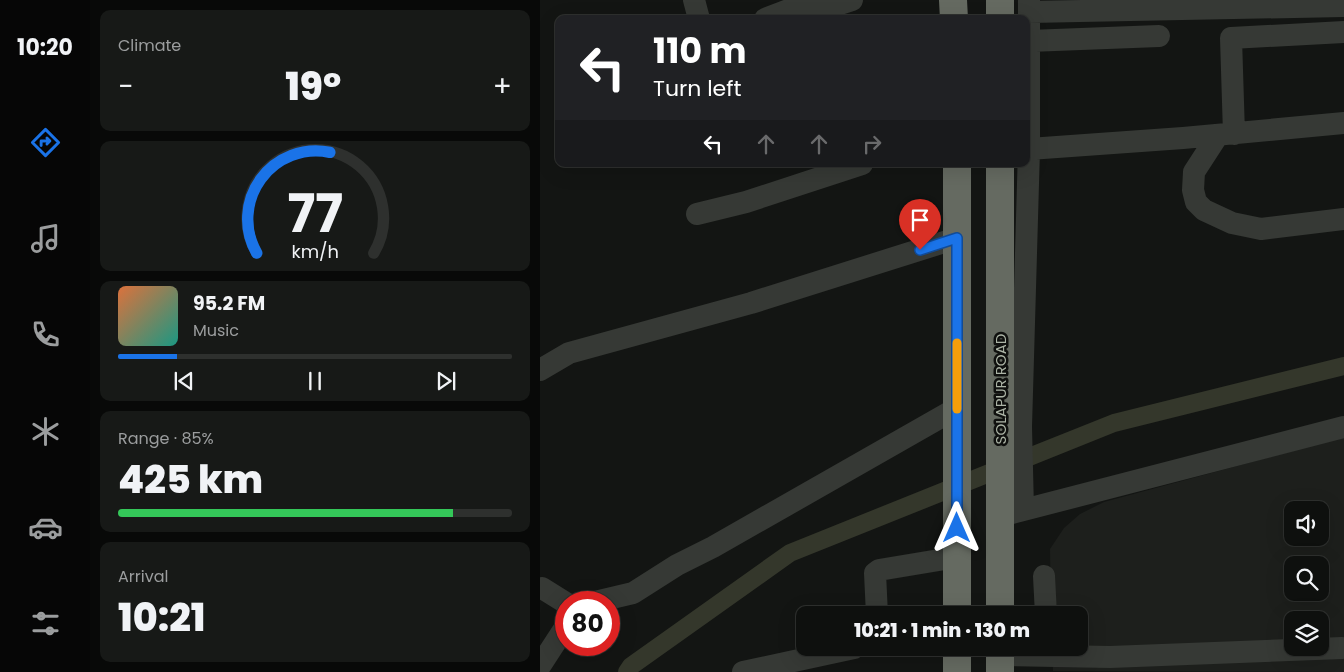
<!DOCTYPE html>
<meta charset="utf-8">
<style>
body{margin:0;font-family:Poppins,sans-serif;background:#171917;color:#f1f3f6;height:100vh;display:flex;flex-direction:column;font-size:19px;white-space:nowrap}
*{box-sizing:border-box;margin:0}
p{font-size:16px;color:#9b9d9e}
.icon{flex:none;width:28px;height:28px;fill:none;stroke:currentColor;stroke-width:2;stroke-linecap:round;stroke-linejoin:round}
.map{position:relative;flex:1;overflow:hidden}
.side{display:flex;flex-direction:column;gap:10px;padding:10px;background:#080908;width:450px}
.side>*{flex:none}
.guide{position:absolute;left:15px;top:15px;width:475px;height:152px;border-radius:10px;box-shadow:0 5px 20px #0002,0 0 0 1px #2e302e;background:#202124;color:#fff;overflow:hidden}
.buttons{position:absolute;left:744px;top:501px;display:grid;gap:10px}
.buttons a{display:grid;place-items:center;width:45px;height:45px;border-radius:10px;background:#0e100e;box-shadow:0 5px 20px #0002,0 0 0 1px #2e302e;font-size:25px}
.speed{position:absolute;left:15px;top:591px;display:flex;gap:10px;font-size:25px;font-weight:700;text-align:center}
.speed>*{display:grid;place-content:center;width:65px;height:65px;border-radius:50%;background:#0e100e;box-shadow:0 5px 20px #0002,0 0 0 1px #2e302e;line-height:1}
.speed .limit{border:8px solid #d22;background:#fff;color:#111}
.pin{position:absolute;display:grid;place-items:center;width:42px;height:42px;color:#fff;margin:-51px -21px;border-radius:50% 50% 50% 0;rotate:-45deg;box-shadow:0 0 5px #0007}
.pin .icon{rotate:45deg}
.me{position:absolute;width:55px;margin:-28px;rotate:0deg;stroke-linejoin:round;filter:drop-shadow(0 0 4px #0008)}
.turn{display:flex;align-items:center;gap:18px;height:105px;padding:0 15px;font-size:22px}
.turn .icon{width:65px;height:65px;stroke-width:2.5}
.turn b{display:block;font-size:35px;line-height:42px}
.lanes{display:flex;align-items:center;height:48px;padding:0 15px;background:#0003;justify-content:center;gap:25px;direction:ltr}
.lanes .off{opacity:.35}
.big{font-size:38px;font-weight:800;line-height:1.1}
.side .widget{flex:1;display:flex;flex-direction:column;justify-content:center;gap:8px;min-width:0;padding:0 18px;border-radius:10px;background:#171917}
.side .dial{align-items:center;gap:0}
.dial svg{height:130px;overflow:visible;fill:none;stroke:#2e302e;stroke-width:7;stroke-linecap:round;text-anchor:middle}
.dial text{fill:#f1f3f6;stroke:none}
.song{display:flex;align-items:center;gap:15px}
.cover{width:60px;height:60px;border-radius:8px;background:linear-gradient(135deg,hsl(20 70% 55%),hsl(170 70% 35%))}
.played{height:5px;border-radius:2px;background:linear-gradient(90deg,#1a73e8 15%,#2e302e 15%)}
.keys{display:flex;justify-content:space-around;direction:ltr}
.heat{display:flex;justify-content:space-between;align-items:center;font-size:28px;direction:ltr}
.charge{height:8px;border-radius:4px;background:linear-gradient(90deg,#34c759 85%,#2e302e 0)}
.trip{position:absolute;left:256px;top:606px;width:292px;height:50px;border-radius:10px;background:#0e100e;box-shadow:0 5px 20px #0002,0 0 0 1px #2e302e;font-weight:800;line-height:50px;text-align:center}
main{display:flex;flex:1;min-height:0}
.menu{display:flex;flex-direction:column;width:90px;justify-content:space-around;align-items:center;background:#060606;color:#9b9d9e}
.menu .icon{width:35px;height:35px}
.menu .on{color:#1a73e8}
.menu b{font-size:22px;color:#f1f3f6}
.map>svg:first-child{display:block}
.built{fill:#1d1f1c;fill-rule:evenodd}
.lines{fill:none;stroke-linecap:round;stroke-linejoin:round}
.canal{stroke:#34372b;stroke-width:18}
.minor{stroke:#363935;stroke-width:22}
.highway{stroke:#656a61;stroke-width:28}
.route-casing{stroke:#114b97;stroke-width:12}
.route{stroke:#1a73e8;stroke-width:9}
.slow{stroke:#f59e0b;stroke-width:9}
.labels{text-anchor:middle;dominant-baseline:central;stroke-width:5;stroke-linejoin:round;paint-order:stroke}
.street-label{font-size:15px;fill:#acb4a6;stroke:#0f100e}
</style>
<main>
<nav class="menu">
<b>10:20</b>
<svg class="icon on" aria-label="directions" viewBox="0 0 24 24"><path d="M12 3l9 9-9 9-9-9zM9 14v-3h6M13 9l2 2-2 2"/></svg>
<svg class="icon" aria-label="music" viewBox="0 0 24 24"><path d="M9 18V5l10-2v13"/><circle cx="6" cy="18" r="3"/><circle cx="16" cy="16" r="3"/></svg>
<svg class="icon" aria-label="phone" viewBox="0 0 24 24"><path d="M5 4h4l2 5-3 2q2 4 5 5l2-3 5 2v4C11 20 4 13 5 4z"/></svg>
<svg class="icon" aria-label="climate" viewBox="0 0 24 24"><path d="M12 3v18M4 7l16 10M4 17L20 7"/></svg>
<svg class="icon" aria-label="car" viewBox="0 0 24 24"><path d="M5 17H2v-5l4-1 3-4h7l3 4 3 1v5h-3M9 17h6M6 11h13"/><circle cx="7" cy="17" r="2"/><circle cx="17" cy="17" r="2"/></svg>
<svg class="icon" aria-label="filters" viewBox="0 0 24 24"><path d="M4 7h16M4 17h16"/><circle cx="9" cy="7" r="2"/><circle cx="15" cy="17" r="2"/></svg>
</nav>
<section class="side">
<div class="widget"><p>Climate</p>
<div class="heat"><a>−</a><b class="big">19°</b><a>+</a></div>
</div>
<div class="widget dial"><svg viewBox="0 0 100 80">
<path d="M14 69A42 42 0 1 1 86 69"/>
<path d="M14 69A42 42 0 0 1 59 7" stroke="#1a73e8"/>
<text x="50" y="56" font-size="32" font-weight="700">77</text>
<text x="50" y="72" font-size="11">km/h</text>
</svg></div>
<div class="widget">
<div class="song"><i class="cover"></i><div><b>95.2 FM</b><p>Music</p></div></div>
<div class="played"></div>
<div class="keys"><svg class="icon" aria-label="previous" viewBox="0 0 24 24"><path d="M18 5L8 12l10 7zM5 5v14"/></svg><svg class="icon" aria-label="pause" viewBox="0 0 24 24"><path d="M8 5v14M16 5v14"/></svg><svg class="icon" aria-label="next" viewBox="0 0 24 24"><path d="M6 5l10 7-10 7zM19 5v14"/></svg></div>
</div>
<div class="widget"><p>Range · 85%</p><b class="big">425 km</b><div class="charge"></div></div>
<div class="widget"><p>Arrival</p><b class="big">10:21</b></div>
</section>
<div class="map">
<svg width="804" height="672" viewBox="0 0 804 672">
<rect width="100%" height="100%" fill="#131513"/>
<path class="built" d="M804 437V672L513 671 512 648H540V615H511L510 549 524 528 540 514 564 502ZM752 510H780V538H752ZM752 565H780V592H752ZM752 620H780V648H752Z"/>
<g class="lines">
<path class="canal" d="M87 672 91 666 250 553 574 423 804 366"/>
<path class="minor" d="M154 0 159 19
M489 12 804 6
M225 19 269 2
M254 19 312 0
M489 41 619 36
M694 134 691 38 804 32
M678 135 654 172 653 190 656 202 664 210 692 223 721 229 804 219
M489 149 643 138 804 123
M157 214 206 202 322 164
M0 370 29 353 211 303 417 238
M483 510 481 427 489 149V0
M468 514 804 427
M504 576 506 615
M2 588 26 603
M55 602 93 593 137 565 173 547 417 408
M337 615 335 573 339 570 417 557
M460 655 570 657 802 648
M0 666 26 626
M203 672 314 648"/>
<path class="highway" d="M413 0 414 19
M460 0V19
M417 615V164
M460 615V164
M460 648V672
M417 672V648"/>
</g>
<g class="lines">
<g class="route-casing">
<path id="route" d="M380 250 417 238V528"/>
</g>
<use href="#route" class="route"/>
<path class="slow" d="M417 409V343"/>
</g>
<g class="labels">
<g class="street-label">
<text transform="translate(460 389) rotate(-90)">SOLAPUR ROAD</text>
</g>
</g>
</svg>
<div class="buttons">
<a><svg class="icon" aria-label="sound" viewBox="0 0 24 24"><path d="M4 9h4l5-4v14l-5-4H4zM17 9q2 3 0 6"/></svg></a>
<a><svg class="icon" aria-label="search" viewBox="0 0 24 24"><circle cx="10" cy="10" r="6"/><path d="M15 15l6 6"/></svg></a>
<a><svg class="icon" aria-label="layers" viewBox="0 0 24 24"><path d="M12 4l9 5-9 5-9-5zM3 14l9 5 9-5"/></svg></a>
</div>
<div class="speed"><div class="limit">80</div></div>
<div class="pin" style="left:380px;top:250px;background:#d93025"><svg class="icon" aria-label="arrive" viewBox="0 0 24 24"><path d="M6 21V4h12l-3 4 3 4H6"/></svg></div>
<svg class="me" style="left:417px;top:528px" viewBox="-20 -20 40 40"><path d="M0-17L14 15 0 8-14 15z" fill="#1a73e8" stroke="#fff" stroke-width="4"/></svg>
<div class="trip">10:21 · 1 min · 130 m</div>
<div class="guide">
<div class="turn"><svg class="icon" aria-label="left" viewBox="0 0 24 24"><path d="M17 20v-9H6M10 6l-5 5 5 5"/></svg><div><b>110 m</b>Turn left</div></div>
<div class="lanes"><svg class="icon" aria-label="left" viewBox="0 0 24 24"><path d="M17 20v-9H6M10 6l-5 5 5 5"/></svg><svg class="icon off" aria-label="ahead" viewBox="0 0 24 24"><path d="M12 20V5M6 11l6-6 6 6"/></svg><svg class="icon off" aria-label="ahead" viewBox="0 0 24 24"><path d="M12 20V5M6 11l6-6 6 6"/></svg><svg class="icon off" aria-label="right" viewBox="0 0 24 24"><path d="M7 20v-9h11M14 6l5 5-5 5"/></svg></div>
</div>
</div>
</main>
